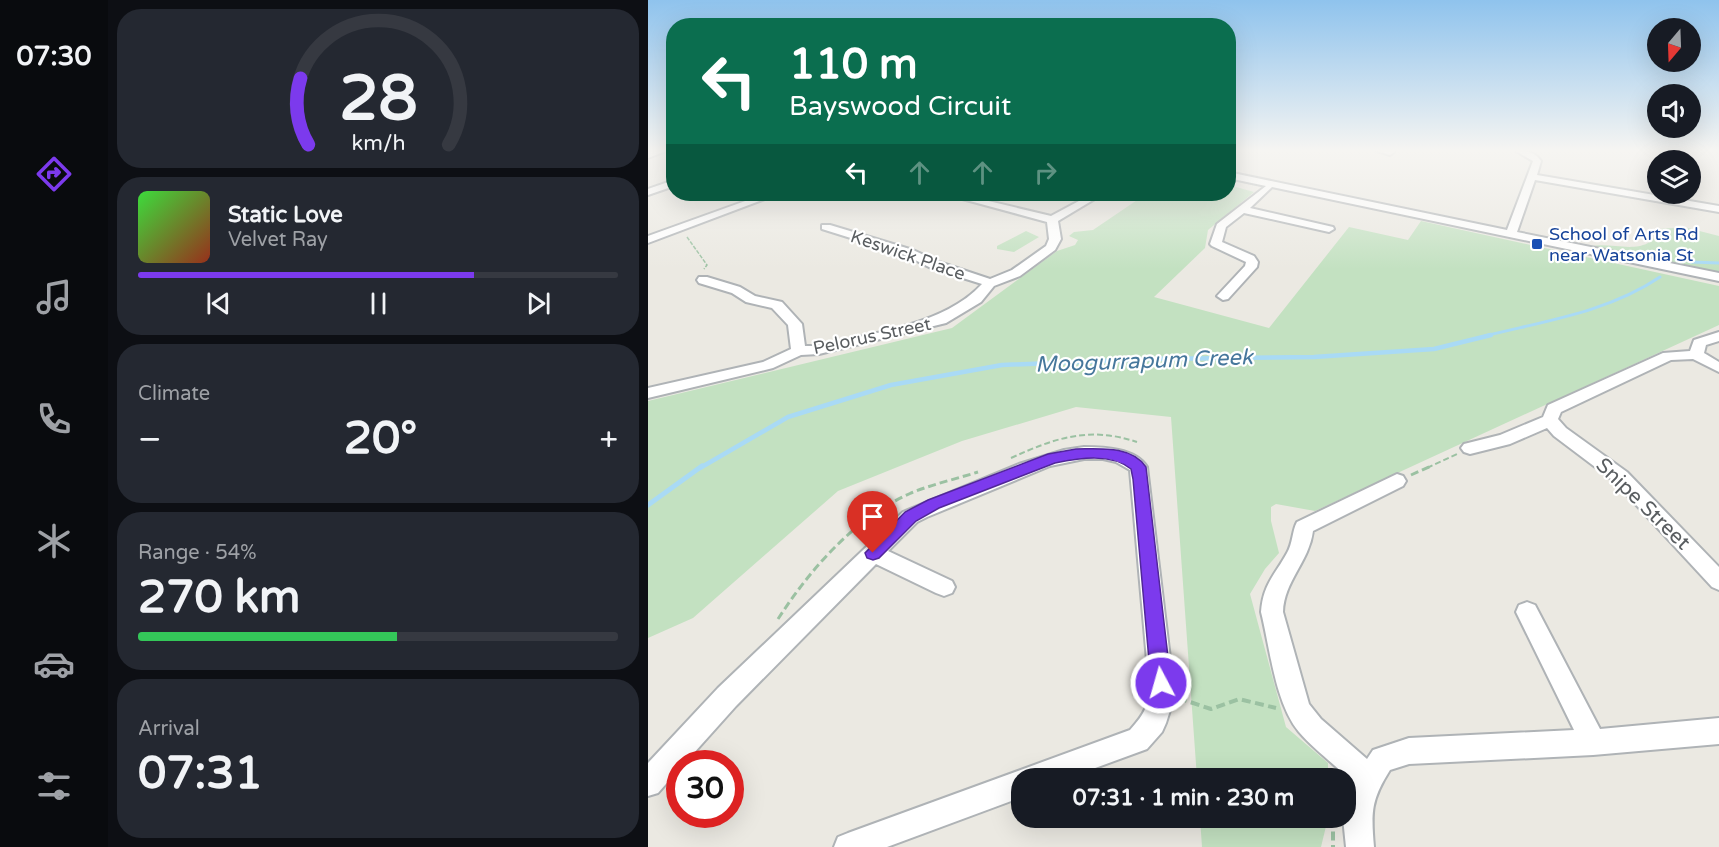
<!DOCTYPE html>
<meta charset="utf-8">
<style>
body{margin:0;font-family:"Varela Round",sans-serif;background:#242831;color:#f1f3f6;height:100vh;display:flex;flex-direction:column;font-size:22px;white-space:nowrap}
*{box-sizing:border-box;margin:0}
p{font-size:20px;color:#9ea1a6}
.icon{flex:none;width:33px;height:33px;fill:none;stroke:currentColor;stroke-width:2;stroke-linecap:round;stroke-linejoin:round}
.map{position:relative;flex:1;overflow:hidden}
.drawer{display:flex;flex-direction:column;gap:9px;padding:9px;background:#0d0f14;width:540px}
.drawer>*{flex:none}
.hud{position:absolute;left:18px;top:18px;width:570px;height:183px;border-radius:24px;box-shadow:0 6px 24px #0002;background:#0b6e4f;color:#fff;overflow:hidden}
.needle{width:39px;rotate:199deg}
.buttons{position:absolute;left:999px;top:18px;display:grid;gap:12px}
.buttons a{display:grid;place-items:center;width:54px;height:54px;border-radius:50%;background:#171b24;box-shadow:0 6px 24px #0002;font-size:30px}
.speed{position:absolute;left:18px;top:750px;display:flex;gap:12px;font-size:30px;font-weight:700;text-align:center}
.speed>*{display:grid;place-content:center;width:78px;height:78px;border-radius:50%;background:#171b24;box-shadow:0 6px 24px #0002;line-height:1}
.speed .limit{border:9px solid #d22;background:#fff;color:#111}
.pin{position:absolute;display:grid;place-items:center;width:51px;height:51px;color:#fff;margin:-62px -26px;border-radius:50% 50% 50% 0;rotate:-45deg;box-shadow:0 0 6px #0007}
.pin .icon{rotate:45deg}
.me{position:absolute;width:66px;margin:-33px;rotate:354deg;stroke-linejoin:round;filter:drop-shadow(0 0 4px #0008)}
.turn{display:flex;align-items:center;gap:21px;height:126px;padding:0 24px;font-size:27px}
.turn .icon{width:78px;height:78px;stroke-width:2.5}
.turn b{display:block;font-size:42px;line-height:51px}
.lanes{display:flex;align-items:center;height:57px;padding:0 24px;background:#0003;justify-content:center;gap:30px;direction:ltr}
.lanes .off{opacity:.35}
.big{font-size:45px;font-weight:700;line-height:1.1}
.drawer .tile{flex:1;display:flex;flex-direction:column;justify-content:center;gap:9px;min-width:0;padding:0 21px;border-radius:24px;background:#242831}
.drawer .dial{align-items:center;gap:0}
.dial svg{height:156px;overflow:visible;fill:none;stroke:#363941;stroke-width:7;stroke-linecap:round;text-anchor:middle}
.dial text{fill:#f1f3f6;stroke:none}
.song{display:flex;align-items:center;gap:18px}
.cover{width:72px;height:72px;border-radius:9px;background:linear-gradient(135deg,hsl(120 70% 55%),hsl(10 70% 35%))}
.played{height:6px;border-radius:3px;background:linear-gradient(90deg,#7c3aed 70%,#363941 70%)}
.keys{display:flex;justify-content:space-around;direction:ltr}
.heat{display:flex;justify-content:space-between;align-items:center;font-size:33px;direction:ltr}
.charge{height:9px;border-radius:4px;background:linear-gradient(90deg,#34c759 54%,#363941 0)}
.trip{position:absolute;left:363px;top:768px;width:345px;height:60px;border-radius:24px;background:#171b24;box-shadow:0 6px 24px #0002;font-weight:700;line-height:60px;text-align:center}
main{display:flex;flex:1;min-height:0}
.tabs{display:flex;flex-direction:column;width:108px;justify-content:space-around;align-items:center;background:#090b0e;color:#9ea1a6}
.tabs .icon{width:42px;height:42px}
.tabs .selected{color:#7c3aed}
.tabs b{font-size:27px;color:#f1f3f6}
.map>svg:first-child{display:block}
.green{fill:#c3e1c1}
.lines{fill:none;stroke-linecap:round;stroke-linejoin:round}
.stream-far2{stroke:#a9daf5;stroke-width:3}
.stream-far1{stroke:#a9daf5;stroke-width:4.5}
.stream{stroke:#a9daf5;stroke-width:5}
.minor-casing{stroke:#afb3b6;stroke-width:4}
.path-far3{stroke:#9bc1a2;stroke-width:1.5;stroke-dasharray:4 1.5;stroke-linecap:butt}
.path-far2{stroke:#9bc1a2;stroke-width:2;stroke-dasharray:6 3;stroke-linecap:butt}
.path-far1{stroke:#9bc1a2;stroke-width:3;stroke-dasharray:8 4;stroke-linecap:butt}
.path{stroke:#9bc1a2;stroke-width:4;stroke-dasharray:9 4.5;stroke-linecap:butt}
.minor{fill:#fff;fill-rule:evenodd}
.route{fill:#7c3aed;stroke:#51269a;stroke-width:1.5}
.transit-dot{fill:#1a4fb4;stroke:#fff;stroke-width:2}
.labels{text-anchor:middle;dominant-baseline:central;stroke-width:4.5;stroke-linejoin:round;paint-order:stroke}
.far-transit-label{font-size:18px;fill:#164399;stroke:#fff;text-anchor:start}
.far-street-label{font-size:18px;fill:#5a5e61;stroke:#fff}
.street-label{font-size:21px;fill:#5a5e61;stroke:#fff}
.water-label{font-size:22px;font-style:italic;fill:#46779c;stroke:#fff}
</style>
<main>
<nav class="tabs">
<b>07:30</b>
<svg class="icon selected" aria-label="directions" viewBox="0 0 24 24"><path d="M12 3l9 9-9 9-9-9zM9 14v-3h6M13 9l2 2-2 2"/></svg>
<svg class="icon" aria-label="music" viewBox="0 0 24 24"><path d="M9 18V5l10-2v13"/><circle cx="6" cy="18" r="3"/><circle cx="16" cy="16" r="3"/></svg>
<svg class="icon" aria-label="phone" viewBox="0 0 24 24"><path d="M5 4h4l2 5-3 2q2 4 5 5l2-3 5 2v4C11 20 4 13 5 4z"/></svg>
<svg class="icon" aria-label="climate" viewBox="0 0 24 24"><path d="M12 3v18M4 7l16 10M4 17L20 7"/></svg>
<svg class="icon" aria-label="car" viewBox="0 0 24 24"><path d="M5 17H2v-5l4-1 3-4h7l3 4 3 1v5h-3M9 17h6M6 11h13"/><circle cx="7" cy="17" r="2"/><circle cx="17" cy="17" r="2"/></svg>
<svg class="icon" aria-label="filters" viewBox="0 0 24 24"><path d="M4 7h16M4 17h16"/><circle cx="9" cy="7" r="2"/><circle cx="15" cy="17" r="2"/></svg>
</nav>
<section class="drawer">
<div class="tile dial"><svg viewBox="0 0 100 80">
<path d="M14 69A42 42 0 1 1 86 69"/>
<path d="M14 69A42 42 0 0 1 10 35" stroke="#7c3aed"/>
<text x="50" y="56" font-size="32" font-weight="700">28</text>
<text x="50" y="72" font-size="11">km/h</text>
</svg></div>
<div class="tile">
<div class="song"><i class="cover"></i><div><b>Static Love</b><p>Velvet Ray</p></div></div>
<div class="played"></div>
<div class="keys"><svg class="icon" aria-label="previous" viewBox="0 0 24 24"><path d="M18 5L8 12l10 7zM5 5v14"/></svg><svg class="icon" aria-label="pause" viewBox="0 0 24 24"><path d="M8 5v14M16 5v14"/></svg><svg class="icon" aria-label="next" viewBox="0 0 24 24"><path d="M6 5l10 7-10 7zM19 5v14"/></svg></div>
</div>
<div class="tile"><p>Climate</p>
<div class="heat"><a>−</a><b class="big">20°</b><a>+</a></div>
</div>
<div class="tile"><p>Range · 54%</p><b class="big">270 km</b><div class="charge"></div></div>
<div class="tile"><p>Arrival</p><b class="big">07:31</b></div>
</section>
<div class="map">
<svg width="1071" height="847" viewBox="0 0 1071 847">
<rect width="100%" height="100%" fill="#ebe9e2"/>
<path class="green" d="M581 185 606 192 560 230 557 248 506 297 621 328 701 227 760 240 773 221 1071 286V325L667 511 628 504 623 507V521L631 553 617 569 602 594 638 727 680 763V778H549L523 417 428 407 314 441 190 491 45 618 0 638V401L304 328 409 251 427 245 430 240 421 236 426 232 445 230 498 194H580Z
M1036 227 1071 236V272L943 246C969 242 999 258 1012 229Z
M378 231 391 237 366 252 349 249V246Z
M552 818H680L673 847H554Z"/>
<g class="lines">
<path class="stream-far2" d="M1043 262 1071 263
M837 336C897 321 960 312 1012 277"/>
<path class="stream-far1" d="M52 468 140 417 243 385 354 365 505 359 666 357 786 349 843 335"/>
<path class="stream" d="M0 505 54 466"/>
<g class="minor-casing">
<path id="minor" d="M5 151H18L0 158V152Z
M729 151H745L746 152 742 155Z
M868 151C879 151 887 152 893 161L889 175 1071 206V212L887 180 869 232 1071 273V281L624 187 602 208 685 227 686 229 681 232 596 213 578 227 574 242 606 256 610 262 609 267 580 299 575 300 569 296 597 266 598 262 564 246 562 244 569 224 618 186 580 178V172L859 230 885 161Z
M1012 151H1022L1039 160H1029Z
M26 180V186L0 195V189Z
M117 194H130L0 243V236Z
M296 194H311L403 216 444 194H455L410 221 413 239 407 250 372 276 346 286 333 302 298 323 171 354 153 355 125 368 0 398V388L115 362 143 349 140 325 124 308 98 302 84 293 51 283 49 280 51 277H59L92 287 107 296 134 302 154 324 157 346H171C223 333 297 325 334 284L283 268 257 255 174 229V225H182L265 250 291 262 342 279 364 270 398 246 401 239 399 222Z
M1071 332V341L1058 345 1056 353 1071 362V372L1045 359 1023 360 913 412 910 419 918 428 979 472 1071 567V590L1064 587 967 482 906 436 899 428 862 444 822 454 816 452 813 448 816 444 852 435 895 417 900 405 1015 353 1042 351 1046 340Z
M436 447C455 447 488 448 499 467L525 683 524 704 518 723 514 732 499 749 420 778H374V797L239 847H186L190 837 200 833 482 730C498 712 500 707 501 683L482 470 468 462 455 459H436L402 466 279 517 269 522 240 551 304 581 307 587 304 593 296 596 288 593 228 564 88 706 36 764H32V768L10 793 0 796V763L70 688 255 512 371 464 416 450Z
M749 474 755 476 758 481 755 486 665 531C661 562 636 581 635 612L661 704 673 719 719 759 725 750 761 738 926 730 868 612 871 605 879 602 887 605 952 729 1071 718V744L945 755 761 764 742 770C723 800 723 812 726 847H698L695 818H698V807L705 784C689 765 667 751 651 732 627 703 622 648 613 612 615 584 627 575 639 553 645 543 644 531 649 522Z"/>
</g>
<path class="path-far3" d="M39 237 59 265 56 269"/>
<path class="path-far2" d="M363 458C407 438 441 426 489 442
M779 468 809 454"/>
<path class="path-far1" d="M763 475 783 466
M130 619C163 568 207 518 263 493 285 484 308 479 330 472"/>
<path class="path" d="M530 698 563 709 591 699 628 708
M685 818V847"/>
<use href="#minor" class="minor"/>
</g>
<linearGradient id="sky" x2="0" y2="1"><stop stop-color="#8fc3ed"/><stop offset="0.56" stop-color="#f6f5f2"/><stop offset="1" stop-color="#f6f5f2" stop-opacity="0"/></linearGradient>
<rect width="1071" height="269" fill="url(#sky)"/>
<path class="route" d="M428 449C450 449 483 445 498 467L523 683 520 689 513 692 506 689 503 683 485 479 483 469C463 453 432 458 407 463L291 508 268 521 231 558 225 560 219 558 217 553 257 512 280 500 400 454Z"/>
<rect class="transit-dot" x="883" y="238" width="12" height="12" rx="3"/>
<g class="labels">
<g class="far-transit-label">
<text x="901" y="234">School of Arts Rd<tspan x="901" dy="21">near Watsonia St</tspan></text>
</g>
<g class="far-street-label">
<text transform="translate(260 255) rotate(19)">Keswick Place</text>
<text transform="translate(224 336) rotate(-12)">Pelorus Street</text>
</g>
<g class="street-label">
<text transform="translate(995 504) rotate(44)">Snipe Street</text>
</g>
<g class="water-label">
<text transform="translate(496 361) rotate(-2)">Moogurrapum Creek</text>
</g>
</g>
</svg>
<div class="buttons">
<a><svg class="needle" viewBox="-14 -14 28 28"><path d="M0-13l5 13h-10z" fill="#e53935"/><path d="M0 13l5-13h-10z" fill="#9ea1a6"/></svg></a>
<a><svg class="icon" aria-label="sound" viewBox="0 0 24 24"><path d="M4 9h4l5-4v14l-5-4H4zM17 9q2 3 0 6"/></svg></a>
<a><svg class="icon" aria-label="layers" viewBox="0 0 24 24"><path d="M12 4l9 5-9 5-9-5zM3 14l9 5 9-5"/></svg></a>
</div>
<div class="speed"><div class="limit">30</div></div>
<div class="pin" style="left:225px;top:553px;background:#d93025"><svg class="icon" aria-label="arrive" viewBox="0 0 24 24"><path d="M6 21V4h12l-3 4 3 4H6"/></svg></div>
<svg class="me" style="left:513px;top:683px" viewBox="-20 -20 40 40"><circle r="17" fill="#7c3aed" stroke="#fff" stroke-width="3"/><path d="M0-11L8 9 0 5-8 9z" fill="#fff"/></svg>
<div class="trip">07:31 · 1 min · 230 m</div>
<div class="hud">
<div class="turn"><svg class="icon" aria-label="left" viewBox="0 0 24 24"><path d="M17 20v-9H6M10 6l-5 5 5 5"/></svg><div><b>110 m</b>Bayswood Circuit</div></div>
<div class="lanes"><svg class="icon" aria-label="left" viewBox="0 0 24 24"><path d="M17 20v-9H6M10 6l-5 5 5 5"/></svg><svg class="icon off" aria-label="ahead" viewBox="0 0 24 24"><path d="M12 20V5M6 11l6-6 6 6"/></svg><svg class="icon off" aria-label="ahead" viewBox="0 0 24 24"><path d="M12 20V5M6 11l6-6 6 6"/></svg><svg class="icon off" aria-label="right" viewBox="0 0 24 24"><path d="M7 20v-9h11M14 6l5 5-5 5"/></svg></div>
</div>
</div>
</main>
